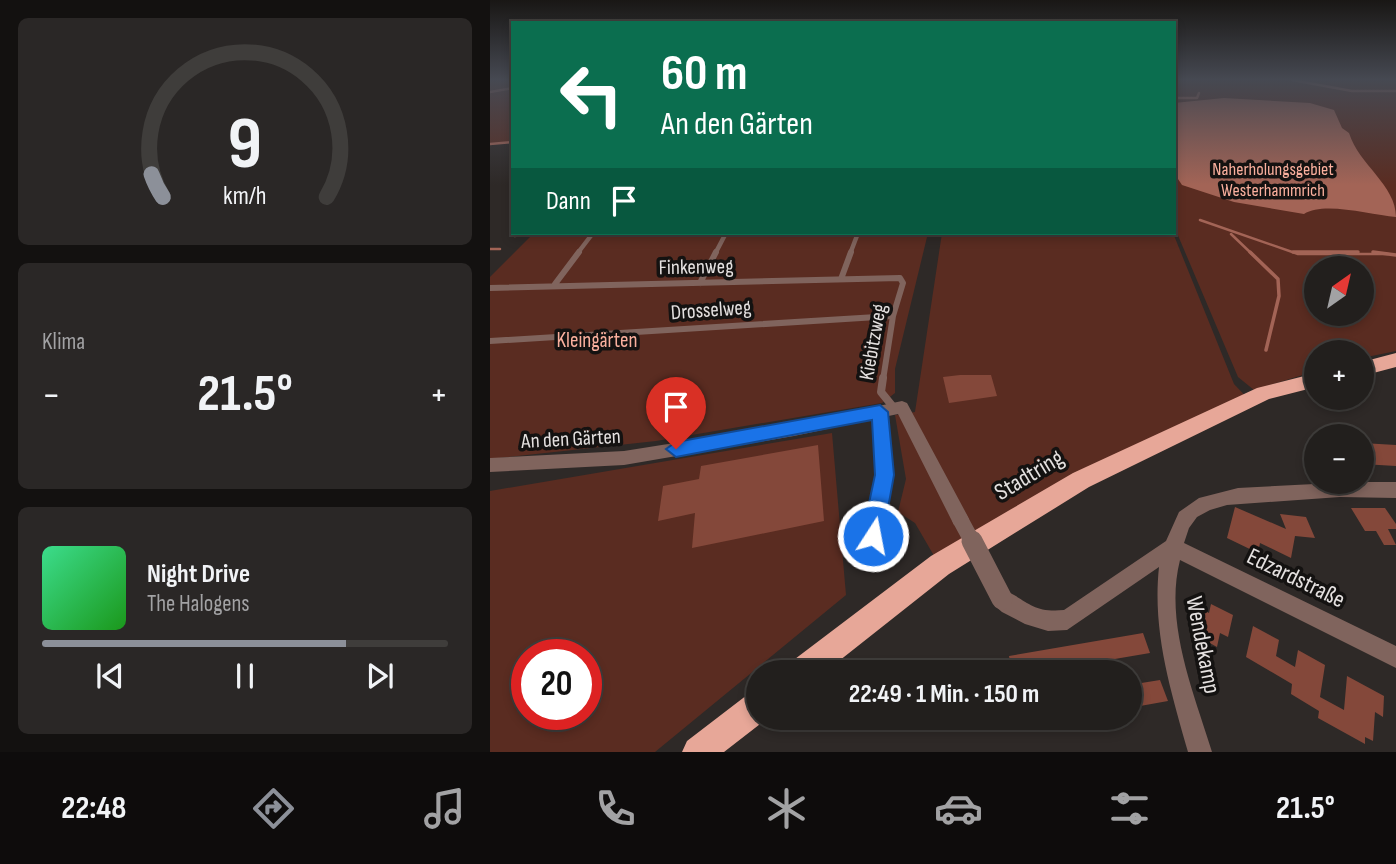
<!DOCTYPE html>
<html lang="de">
<meta charset="utf-8">
<style>
body{margin:0;font-family:"Sofia Sans Condensed",sans-serif;background:#2a2726;color:#f1f3f6;height:100vh;display:flex;flex-direction:column;font-size:26px;white-space:nowrap}
*{box-sizing:border-box;margin:0}
p{font-size:23px;color:#a2a2a4}
.icon{flex:none;width:38px;height:38px;fill:none;stroke:currentColor;stroke-width:2;stroke-linecap:round;stroke-linejoin:round}
.map{position:relative;flex:1;overflow:hidden}
.drawer{display:flex;flex-direction:column;gap:18px;padding:18px;background:#131110;width:490px}
.drawer>*{flex:none}
.guide{position:absolute;left:21px;top:21px;width:665px;height:214px;border-radius:0px;box-shadow:0 4px 10px #0003,0 0 0 2px #3f3d3b;background:#0b6e4f;color:#fff;overflow:hidden}
.needle{width:46px;rotate:34deg}
.fabs{position:absolute;left:814px;top:256px;display:grid;gap:14px}
.fabs a{display:grid;place-items:center;width:70px;height:70px;border-radius:50%;background:#221f1d;box-shadow:0 4px 10px #0003,0 0 0 2px #3f3d3b;font-size:35px}
.speed{position:absolute;left:21px;top:639px;display:flex;gap:14px;font-size:35px;font-weight:700;text-align:center}
.speed>*{display:grid;place-content:center;width:91px;height:91px;border-radius:50%;background:#221f1d;box-shadow:0 4px 10px #0003,0 0 0 2px #3f3d3b;line-height:1}
.speed .limit{border:10px solid #d22;background:#fff;color:#111}
.pin{position:absolute;display:grid;place-items:center;width:60px;height:60px;color:#fff;margin:-72px -30px;border-radius:50% 50% 50% 0;rotate:-45deg;box-shadow:0 0 7px #0007}
.pin .icon{rotate:45deg}
.me{position:absolute;width:77px;margin:-38px;rotate:11deg;stroke-linejoin:round;filter:drop-shadow(0 0 5px #0008)}
.turn{display:flex;align-items:center;gap:24px;height:147px;padding:0 35px;font-size:32px}
.turn .icon{width:91px;height:91px;stroke-width:2.5}
.turn b{display:block;font-size:49px;line-height:60px}
.then{display:flex;align-items:center;height:66px;padding:0 35px;background:#0003;gap:14px;font-size:26px}
.big{font-size:52px;font-weight:700;line-height:1.1}
.drawer .widget{flex:1;display:flex;flex-direction:column;justify-content:center;gap:10px;min-width:0;padding:0 24px;border-radius:10px;background:#2a2726}
.drawer .dial{align-items:center;gap:0}
.dial svg{height:182px;overflow:visible;fill:none;stroke:#3f3d3b;stroke-width:7;stroke-linecap:round;text-anchor:middle}
.dial text{fill:#f1f3f6;stroke:none}
.song{display:flex;align-items:center;gap:21px}
.cover{width:84px;height:84px;border-radius:10px;background:linear-gradient(135deg,hsl(150 70% 55%),hsl(120 70% 35%))}
.played{height:7px;border-radius:4px;background:linear-gradient(90deg,#8c9099 75%,#3f3d3b 75%)}
.keys{display:flex;justify-content:space-around;direction:ltr}
.heat{display:flex;justify-content:space-between;align-items:center;font-size:38px;direction:ltr}
.trip{position:absolute;left:256px;top:660px;width:396px;height:70px;border-radius:35px;background:#221f1d;box-shadow:0 4px 10px #0003,0 0 0 2px #3f3d3b;font-weight:700;line-height:70px;text-align:center}
.dock{display:flex;height:112px;justify-content:space-around;align-items:center;background:#0e0c0c;color:#a2a2a4}
.dock .icon{width:49px;height:49px}
.dock .selected{color:#8c9099}
.dock b{font-size:32px;color:#f1f3f6}
main{display:flex;flex:1;min-height:0}
.map>svg:first-child{display:block}
.green{fill:#5a2c21;fill-rule:evenodd}
.water{fill:#a36456}
.lines{fill:none;stroke-linecap:round;stroke-linejoin:round}
.stream-far1{stroke:#a36456;stroke-width:2.5}
.stream{stroke:#a36456;stroke-width:3.5}
.building{fill:#84483a}
.service-far2{stroke:#80645d;stroke-width:4.5}
.service-far1{stroke:#80645d;stroke-width:6}
.service{stroke:#80645d;stroke-width:8}
.minor{fill:#80645d;fill-rule:evenodd}
.trunk{fill:#e7a798;fill-rule:evenodd}
.minor-bridge-far1{stroke:#80645d;stroke-width:16}
.minor-bridge{stroke:#80645d;stroke-width:21}
.route{fill:#1a73e8;stroke:#114b97;stroke-width:2}
.labels{text-anchor:middle;dominant-baseline:central;stroke-width:7;stroke-linejoin:round;paint-order:stroke}
.far-park-label{font-size:18px;fill:#fbb09e;stroke:#141211}
.street-label{font-size:21px;fill:#e5e1e0;stroke:#141211}
.park-label{font-size:21px;fill:#fbb09e;stroke:#141211}
.near-street-label{font-size:24px;fill:#e5e1e0;stroke:#141211}
</style>
<main>
<section class="drawer">
<div class="widget dial"><svg viewBox="0 0 100 80">
<path d="M14 69A42 42 0 1 1 86 69"/>
<path d="M14 69A42 42 0 0 1 9 59" stroke="#8c9099"/>
<text x="50" y="56" font-size="32" font-weight="700">9</text>
<text x="50" y="72" font-size="11">km/h</text>
</svg></div>
<div class="widget"><p>Klima</p>
<div class="heat"><a>−</a><b class="big">21.5°</b><a>+</a></div>
</div>
<div class="widget">
<div class="song"><i class="cover"></i><div><b>Night Drive</b><p>The Halogens</p></div></div>
<div class="played"></div>
<div class="keys"><svg class="icon" aria-label="previous" viewBox="0 0 24 24"><path d="M18 5L8 12l10 7zM5 5v14"/></svg><svg class="icon" aria-label="pause" viewBox="0 0 24 24"><path d="M8 5v14M16 5v14"/></svg><svg class="icon" aria-label="next" viewBox="0 0 24 24"><path d="M6 5l10 7-10 7zM19 5v14"/></svg></div>
</div>
</section>
<div class="map">
<svg width="906" height="752" viewBox="0 0 906 752">
<rect width="100%" height="100%" fill="#2e2927"/>
<path class="green" d="M0 80H23V142L0 143Z
M684 80H906V351L872 358V352H826V371L764 390 748 377 684 226ZM826 268H872V313H826Z
M44 233H438L405 369V393L392 403 166 441 0 459V277Z
M452 233H683L744 384 764 405 595 484 454 573 425 523 408 512 416 479 405 415 425 412Z
M342 433 356 595 165 752H0V491ZM37 654H96V714H37Z"/>
<path class="water" d="M734 98 820 103 844 110 852 128 859 133C869 165 906 185 906 217 881 215 834 201 814 214L744 202 692 185 684 173V103Z"/>
<g class="lines">
<path class="stream-far1" d="M802 80 862 91H906
M0 92 23 88
M684 98H707L709 93
M0 144 23 142
M710 220 808 254H898
M741 234 762 254
M25 236 29 233
M0 249H10"/>
<path class="stream" d="M760 252 788 279 789 296 776 350
M803 252H868
M883 252 906 255"/>
</g>
<path class="building" d="M470 375H501L507 396 459 403 453 377Z
M872 443 906 445V466L872 464Z
M328 445 334 521 202 548 205 513 168 521 173 486 209 479 211 466Z
M745 507 796 529 790 514 816 517 825 538 805 536 801 558 770 543 768 553 737 538Z
M861 508H895L906 524V529H898L906 545H894L886 531H875Z
M721 604 743 615 738 637 730 633 727 647 707 636 714 610 719 613Z
M763 626 789 640 786 656 805 667 808 650 835 665 830 697 854 710 857 676 894 696 893 717 885 712 883 741 875 737V744L828 718 829 711 801 694 802 684 756 657Z
M653 633 660 653 548 672H522L519 656Z
M670 680 678 701 639 708V685Z"/>
<g class="lines">
<path class="service-far2" d="M87 254 103 233
M225 254 236 233
M360 254 368 233"/>
<path class="service-far1" d="M351 279 361 252
M210 283 226 252
M65 284 89 252
M0 288 410 278 413 283 403 316 393 380
M0 341 403 316"/>
<path class="service" d="M393 378 391 392 404 408
M383 536 394 475 390 412"/>
<path class="minor" d="M412 401 417 403 476 513 479 519 476 525 470 527 464 525 408 414 304 436 134 465 0 472V458L134 451 304 424Z
M864 482H906V498L850 497 737 505 720 510 707 517 699 528 694 543 906 646V668L690 560C674 623 704 693 722 752H698C681 691 662 632 669 567L577 630 558 631 535 624 512 612 505 606 502 599 505 592 512 589C538 600 541 613 574 610L676 541 689 512 709 498 748 488Z"/>
<path class="trunk" d="M906 353V367L872 376V362Z
M826 373V387L779 399 599 487 459 574 335 672H296L301 662 441 556 583 473 767 388Z
M268 691V718H278L234 752H192L197 741 257 695Z"/>
<path class="minor-bridge-far1" d="M470 519 483 543"/>
<path class="minor-bridge" d="M482 541 512 599"/>
</g>
<linearGradient id="sky" x2="0" y2="1"><stop stop-color="#191715"/><stop offset="0.43" stop-color="#464952"/><stop offset="1" stop-color="#464952" stop-opacity="0"/></linearGradient>
<rect width="906" height="185" fill="url(#sky)"/>
<path class="route" d="M390 405 398 412 404 475 393 536 390 543 383 546 375 543 372 536 385 475 382 420 186 457 176 449 186 442Z"/>
<g class="labels">
<g class="far-park-label">
<text x="783" y="169">Naherholungsgebiet<tspan x="783" dy="21">Westerhammrich</tspan></text>
</g>
<g class="street-label">
<text transform="translate(206 267) rotate(-1)">Finkenweg</text>
<text transform="translate(221 310) rotate(-4)">Drosselweg</text>
<text transform="translate(383 342) rotate(-80)">Kiebitzweg</text>
<text transform="translate(81 439) rotate(-3)">An den Gärten</text>
</g>
<g class="park-label">
<text x="107" y="340">Kleingärten</text>
</g>
<g class="near-street-label">
<text transform="translate(539 475) rotate(-31)">Stadtring</text>
<text transform="translate(806 578) rotate(26)">Edzardstraße</text>
<text transform="translate(713 645) rotate(79)">Wendekamp</text>
</g>
</g>
</svg>
<div class="fabs">
<a><svg class="needle" viewBox="-14 -14 28 28"><path d="M0-13l5 13h-10z" fill="#e53935"/><path d="M0 13l5-13h-10z" fill="#a2a2a4"/></svg></a>
<a>+</a>
<a>−</a>
</div>
<div class="speed"><div class="limit">20</div></div>
<div class="pin" style="left:186px;top:449px;background:#d93025"><svg class="icon" aria-label="arrive" viewBox="0 0 24 24"><path d="M6 21V4h12l-3 4 3 4H6"/></svg></div>
<svg class="me" style="left:383px;top:536px" viewBox="-20 -20 40 40"><circle r="17" fill="#1a73e8" stroke="#fff" stroke-width="3"/><path d="M0-11L8 9 0 5-8 9z" fill="#fff"/></svg>
<div class="trip">22:49 · 1 Min. · 150 m</div>
<div class="guide">
<div class="turn"><svg class="icon" aria-label="left" viewBox="0 0 24 24"><path d="M17 20v-9H6M10 6l-5 5 5 5"/></svg><div><b>60 m</b>An den Gärten</div></div>
<div class="then">Dann<svg class="icon" aria-label="arrive" viewBox="0 0 24 24"><path d="M6 21V4h12l-3 4 3 4H6"/></svg></div>
</div>
</div>
</main>
<nav class="dock">
<b>22:48</b>
<svg class="icon selected" aria-label="directions" viewBox="0 0 24 24"><path d="M12 3l9 9-9 9-9-9zM9 14v-3h6M13 9l2 2-2 2"/></svg>
<svg class="icon" aria-label="music" viewBox="0 0 24 24"><path d="M9 18V5l10-2v13"/><circle cx="6" cy="18" r="3"/><circle cx="16" cy="16" r="3"/></svg>
<svg class="icon" aria-label="phone" viewBox="0 0 24 24"><path d="M5 4h4l2 5-3 2q2 4 5 5l2-3 5 2v4C11 20 4 13 5 4z"/></svg>
<svg class="icon" aria-label="climate" viewBox="0 0 24 24"><path d="M12 3v18M4 7l16 10M4 17L20 7"/></svg>
<svg class="icon" aria-label="car" viewBox="0 0 24 24"><path d="M5 17H2v-5l4-1 3-4h7l3 4 3 1v5h-3M9 17h6M6 11h13"/><circle cx="7" cy="17" r="2"/><circle cx="17" cy="17" r="2"/></svg>
<svg class="icon" aria-label="filters" viewBox="0 0 24 24"><path d="M4 7h16M4 17h16"/><circle cx="9" cy="7" r="2"/><circle cx="15" cy="17" r="2"/></svg>
<b>21.5°</b>
</nav>
